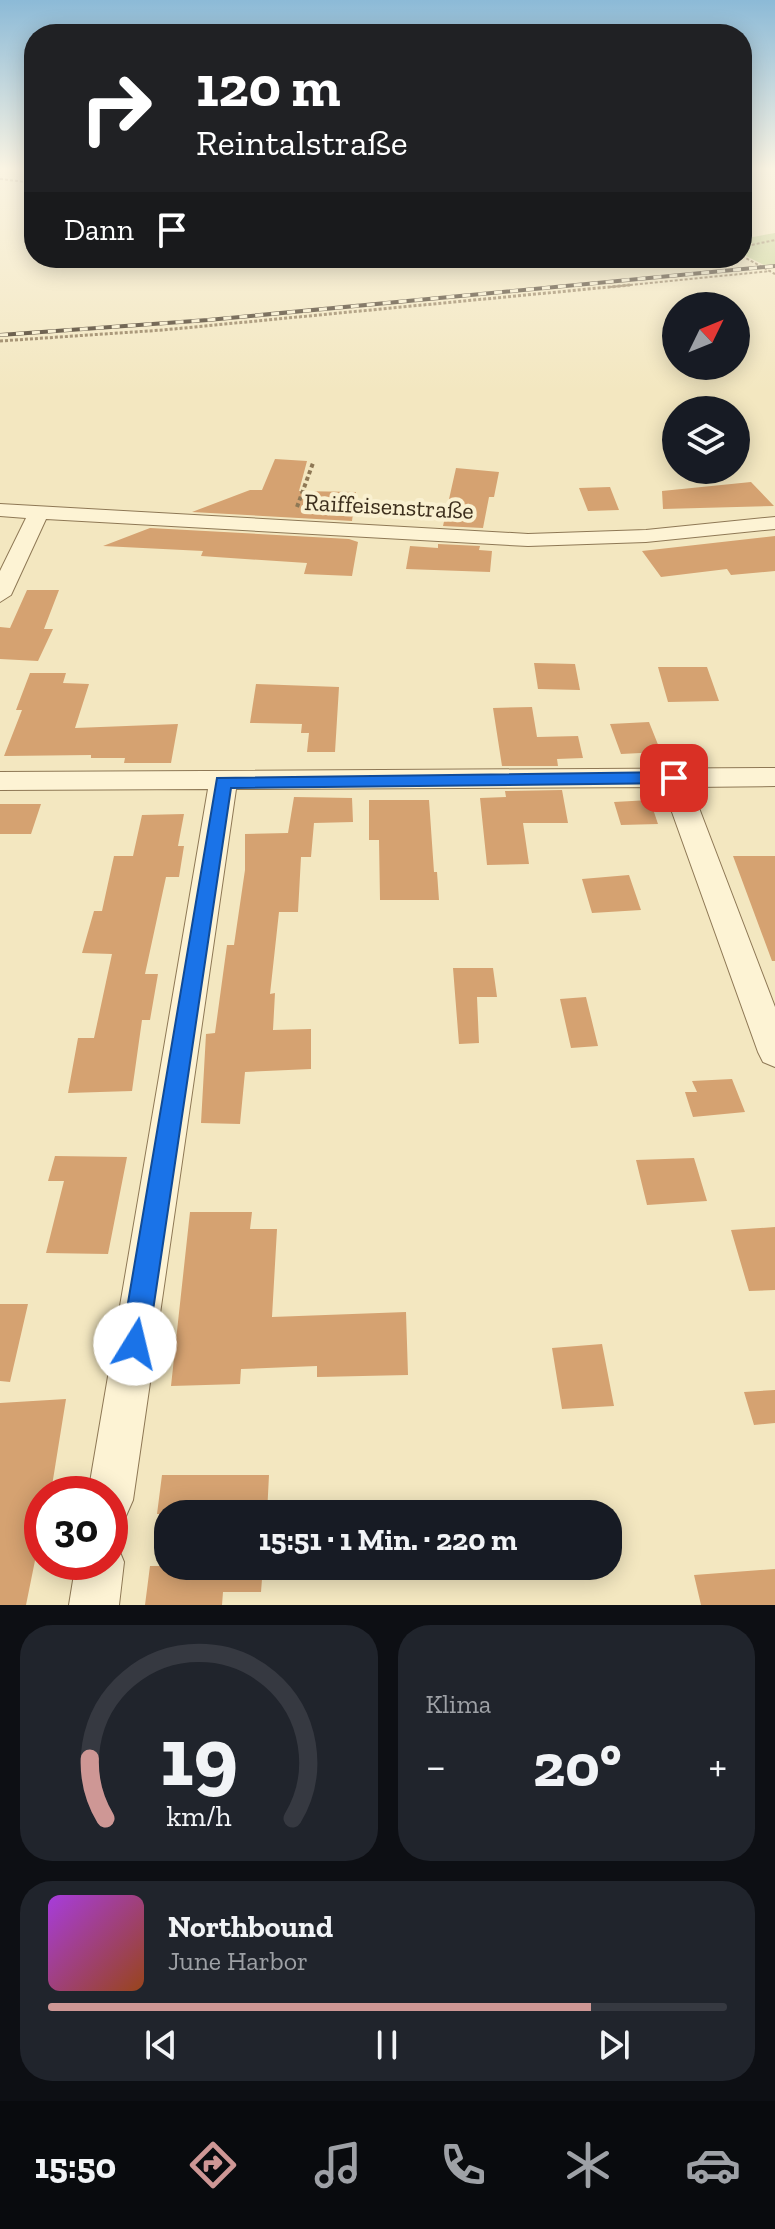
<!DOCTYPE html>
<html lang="de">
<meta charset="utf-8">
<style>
body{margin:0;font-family:"Zilla Slab",serif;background:#20242c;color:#f1f3f6;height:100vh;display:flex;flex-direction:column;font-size:30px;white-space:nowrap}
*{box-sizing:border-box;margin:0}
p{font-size:26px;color:#9ea1a6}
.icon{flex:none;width:44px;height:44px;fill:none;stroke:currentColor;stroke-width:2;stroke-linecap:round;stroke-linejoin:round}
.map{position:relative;height:1605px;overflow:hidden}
.side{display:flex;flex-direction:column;gap:20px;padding:20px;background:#0d0f14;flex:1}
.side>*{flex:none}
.top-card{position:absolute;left:24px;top:24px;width:728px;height:244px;border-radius:32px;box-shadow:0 4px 20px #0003;background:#202124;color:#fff;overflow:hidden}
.needle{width:52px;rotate:47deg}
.fabs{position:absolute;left:662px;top:292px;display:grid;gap:16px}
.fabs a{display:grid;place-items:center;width:88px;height:88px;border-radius:50%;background:#171b24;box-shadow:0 4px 20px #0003;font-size:40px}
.speed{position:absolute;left:24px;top:1476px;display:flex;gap:16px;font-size:40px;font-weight:700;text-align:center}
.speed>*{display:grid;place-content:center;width:104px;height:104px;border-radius:50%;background:#171b24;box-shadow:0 4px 20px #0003;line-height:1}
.speed .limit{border:12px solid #d22;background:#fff;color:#111}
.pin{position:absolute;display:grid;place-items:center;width:68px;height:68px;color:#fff;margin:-34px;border-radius:16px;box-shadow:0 4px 12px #0006}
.me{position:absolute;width:88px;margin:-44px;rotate:9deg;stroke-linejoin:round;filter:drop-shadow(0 0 6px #0008)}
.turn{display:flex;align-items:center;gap:28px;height:168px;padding:0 40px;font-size:36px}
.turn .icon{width:104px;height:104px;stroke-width:2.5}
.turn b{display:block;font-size:56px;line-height:68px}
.then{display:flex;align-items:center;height:76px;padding:0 40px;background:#0003;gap:16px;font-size:30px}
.big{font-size:60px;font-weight:800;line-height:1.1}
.side .tile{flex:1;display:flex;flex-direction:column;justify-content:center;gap:12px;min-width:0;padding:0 28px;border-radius:32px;background:#20242c}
.side .dial{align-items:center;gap:0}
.dial svg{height:208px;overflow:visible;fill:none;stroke:#363941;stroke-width:7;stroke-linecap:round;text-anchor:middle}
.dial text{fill:#f1f3f6;stroke:none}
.song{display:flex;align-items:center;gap:24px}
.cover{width:96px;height:96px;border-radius:12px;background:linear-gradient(135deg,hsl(280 70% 55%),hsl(20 70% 35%))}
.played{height:8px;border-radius:4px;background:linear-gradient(90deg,#ce9795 80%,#363941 80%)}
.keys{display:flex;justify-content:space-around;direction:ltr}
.heat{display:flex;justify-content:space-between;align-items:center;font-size:44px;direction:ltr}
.side .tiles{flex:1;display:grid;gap:20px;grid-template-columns:1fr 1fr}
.tile:last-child{grid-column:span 2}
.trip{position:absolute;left:154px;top:1500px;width:468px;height:80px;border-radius:32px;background:#171b24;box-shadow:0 4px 20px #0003;font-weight:800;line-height:80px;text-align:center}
.tabs{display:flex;height:128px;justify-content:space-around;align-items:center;background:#090b0e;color:#9ea1a6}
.tabs .icon{width:56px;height:56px}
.tabs .selected{color:#ce9795}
.tabs b{font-size:36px;color:#f1f3f6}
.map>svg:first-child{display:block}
.green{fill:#c6d292}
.building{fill:#d5a271}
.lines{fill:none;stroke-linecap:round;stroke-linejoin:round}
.minor-casing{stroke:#8e7855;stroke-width:2}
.path-far2{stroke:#8e7855;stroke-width:2;stroke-dasharray:3 2;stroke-linecap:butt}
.path-far1{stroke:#8e7855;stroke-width:3;stroke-dasharray:3 2;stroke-linecap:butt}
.path{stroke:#8e7855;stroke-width:4;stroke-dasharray:4 3;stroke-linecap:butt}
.minor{fill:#fdf3d4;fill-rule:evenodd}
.rail-casing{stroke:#3c2e1c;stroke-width:4}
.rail{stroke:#f9f0d0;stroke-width:3;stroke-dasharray:8;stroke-linecap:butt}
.route{fill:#1a73e8;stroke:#114b97;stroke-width:2}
.labels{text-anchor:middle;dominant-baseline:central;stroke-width:8;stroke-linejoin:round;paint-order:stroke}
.far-street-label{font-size:24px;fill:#3c2e1c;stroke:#f9f0d0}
</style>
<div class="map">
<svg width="775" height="1605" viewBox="0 0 775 1605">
<rect width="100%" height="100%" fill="#f3e7c0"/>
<path class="green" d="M775 233V264L764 265 742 254V239Z"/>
<path class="building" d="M275 459 307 461 299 491 356 492 352 521 192 512 250 490H262Z
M456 468 499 472 494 497H489L483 528 443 526Z
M751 482 774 506 663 509 662 491Z
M610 487 619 510 588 511 579 488Z
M150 528 349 539 358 542 352 576 304 574 307 563 201 556 203 551 103 546Z
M775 536V571L731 575 727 569 661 577 642 551Z
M438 544 480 546 479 550 492 551 490 572 406 569 410 546 438 548Z
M27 590H59L44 629H53L38 661 0 659V627L10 628Z
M534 663 575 664 580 690 538 689Z
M658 667H707L719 701 668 702Z
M30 673H66L63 683 89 684 75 728 178 724 171 763H124L125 758H91V755L4 756 22 710H16Z
M256 684 339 687 335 752H307L309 733H301L302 724 250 723Z
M532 707 537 737 578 736 583 758 557 759 558 766H502L493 708Z
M649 722 661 752 621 754 610 724Z
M562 790 568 823H523L529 864 487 865 480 798 506 797 505 791Z
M294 797 352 798 353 822 314 823 311 857H301L298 912H279L270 994 275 993 273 1030 311 1029V1069L245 1072 240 1124 201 1123 206 1034 215 1033 227 945H234L245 870V834L288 833Z
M369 800H429L434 872H437L439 900H380L379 840H369Z
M650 800 658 824 621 825 614 802Z
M0 804H41L31 834H0Z
M184 814 178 846H184L179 877H166L145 974H158L150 1020H142L132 1091 68 1093 78 1038H94L112 954 82 953 94 911H102L114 856H133L142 815Z
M733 856H775V961H772Z
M629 875 641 910 592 913 582 879Z
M453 968H493L497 997H477L479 1043 459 1044Z
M586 997 598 1046 571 1048 560 999Z
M732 1079 745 1112 693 1117 685 1092H697L692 1081Z
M55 1156 127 1157 108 1254 46 1253 64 1181H48Z
M694 1158 707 1201 647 1205 636 1160Z
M190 1212H252L250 1229H277L272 1317 406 1312 408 1375 317 1377V1366L241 1369 240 1384 171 1386Z
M775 1227V1290L749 1291 731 1230Z
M0 1304H28L10 1382 0 1381Z
M602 1344 614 1406 562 1409 552 1348Z
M775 1390V1423L754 1425 744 1392Z
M66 1399 51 1492 42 1494V1526L26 1605H0V1403Z
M162 1475H269L267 1514H157Z
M150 1566H263L261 1592H223L222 1605H145Z
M775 1569V1605H701L694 1575Z"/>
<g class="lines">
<g class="minor-casing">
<path id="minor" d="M0 504 528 534 646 530 775 517V529L646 542 528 546 46 519 11 595 0 602V571L26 518 0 516Z
M775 768V786L691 787 775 1007V1067L763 1062 758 1052 663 787 236 789 133 1500 126 1516 110 1523V1494H88L208 789 0 790V772Z
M110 1542 117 1545 124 1562 119 1605H69L76 1562H110Z"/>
</g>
<path class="path-far2" d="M0 179 34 183
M742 247 775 240
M742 256 775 274
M610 287 771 271"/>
<path class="path-far1" d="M0 341 163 330 630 285"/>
<path class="path" d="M297 507 313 463"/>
<use href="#minor" class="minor"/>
<g class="rail-casing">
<path id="rail" d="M0 335 208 320 775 266"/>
</g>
<use href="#rail" class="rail"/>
</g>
<linearGradient id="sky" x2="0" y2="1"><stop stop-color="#8cbad7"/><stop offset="0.43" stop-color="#faf4e3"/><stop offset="1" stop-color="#faf4e3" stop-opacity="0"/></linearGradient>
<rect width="775" height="392" fill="url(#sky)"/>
<path class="route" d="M674 772 683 778 680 783 231 788 148 1344 144 1354 135 1358 125 1354 121 1344 217 778Z"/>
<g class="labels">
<g class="far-street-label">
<text transform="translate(389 506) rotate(3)">Raiffeisenstraße</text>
</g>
</g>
</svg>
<div class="fabs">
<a><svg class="needle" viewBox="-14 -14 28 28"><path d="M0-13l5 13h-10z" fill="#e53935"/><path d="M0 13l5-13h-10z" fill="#9ea1a6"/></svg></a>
<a><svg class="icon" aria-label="layers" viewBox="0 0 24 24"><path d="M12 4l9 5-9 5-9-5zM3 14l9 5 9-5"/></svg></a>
</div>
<div class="speed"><div class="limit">30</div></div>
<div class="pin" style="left:674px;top:778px;background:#d93025"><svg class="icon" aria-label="arrive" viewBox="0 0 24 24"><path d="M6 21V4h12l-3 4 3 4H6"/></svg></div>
<svg class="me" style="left:135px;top:1344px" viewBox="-20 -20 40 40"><circle r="19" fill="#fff"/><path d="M0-13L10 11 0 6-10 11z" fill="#1a73e8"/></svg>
<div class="trip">15:51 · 1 Min. · 220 m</div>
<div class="top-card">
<div class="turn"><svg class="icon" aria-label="right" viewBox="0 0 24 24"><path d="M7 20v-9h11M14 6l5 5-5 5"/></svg><div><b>120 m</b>Reintalstraße</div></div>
<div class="then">Dann<svg class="icon" aria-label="arrive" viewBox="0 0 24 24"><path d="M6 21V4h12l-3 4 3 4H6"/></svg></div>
</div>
</div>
<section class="side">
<div class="tiles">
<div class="tile dial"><svg viewBox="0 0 100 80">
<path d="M14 69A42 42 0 1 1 86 69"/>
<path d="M14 69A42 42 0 0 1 8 46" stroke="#ce9795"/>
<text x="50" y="56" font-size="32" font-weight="700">19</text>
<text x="50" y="72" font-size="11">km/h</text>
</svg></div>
<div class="tile"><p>Klima</p>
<div class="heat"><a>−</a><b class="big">20°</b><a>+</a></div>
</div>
<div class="tile">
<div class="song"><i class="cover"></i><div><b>Northbound</b><p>June Harbor</p></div></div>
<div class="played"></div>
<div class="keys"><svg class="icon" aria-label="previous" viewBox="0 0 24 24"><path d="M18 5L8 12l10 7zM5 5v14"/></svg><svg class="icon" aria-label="pause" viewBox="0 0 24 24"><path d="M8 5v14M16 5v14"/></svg><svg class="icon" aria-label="next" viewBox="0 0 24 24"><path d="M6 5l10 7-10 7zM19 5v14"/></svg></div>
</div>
</div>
</section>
<nav class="tabs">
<b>15:50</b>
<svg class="icon selected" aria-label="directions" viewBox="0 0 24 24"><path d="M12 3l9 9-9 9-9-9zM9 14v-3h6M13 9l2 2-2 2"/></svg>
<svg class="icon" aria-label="music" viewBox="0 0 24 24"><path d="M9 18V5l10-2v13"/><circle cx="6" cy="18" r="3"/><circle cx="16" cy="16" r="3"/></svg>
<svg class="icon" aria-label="phone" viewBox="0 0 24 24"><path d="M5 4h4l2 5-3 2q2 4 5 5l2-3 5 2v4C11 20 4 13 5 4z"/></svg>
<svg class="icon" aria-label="climate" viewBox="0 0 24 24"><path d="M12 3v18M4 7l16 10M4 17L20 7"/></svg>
<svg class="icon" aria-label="car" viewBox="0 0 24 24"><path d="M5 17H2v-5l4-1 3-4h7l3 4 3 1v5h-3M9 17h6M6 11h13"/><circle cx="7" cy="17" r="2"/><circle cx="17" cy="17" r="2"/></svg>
</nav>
